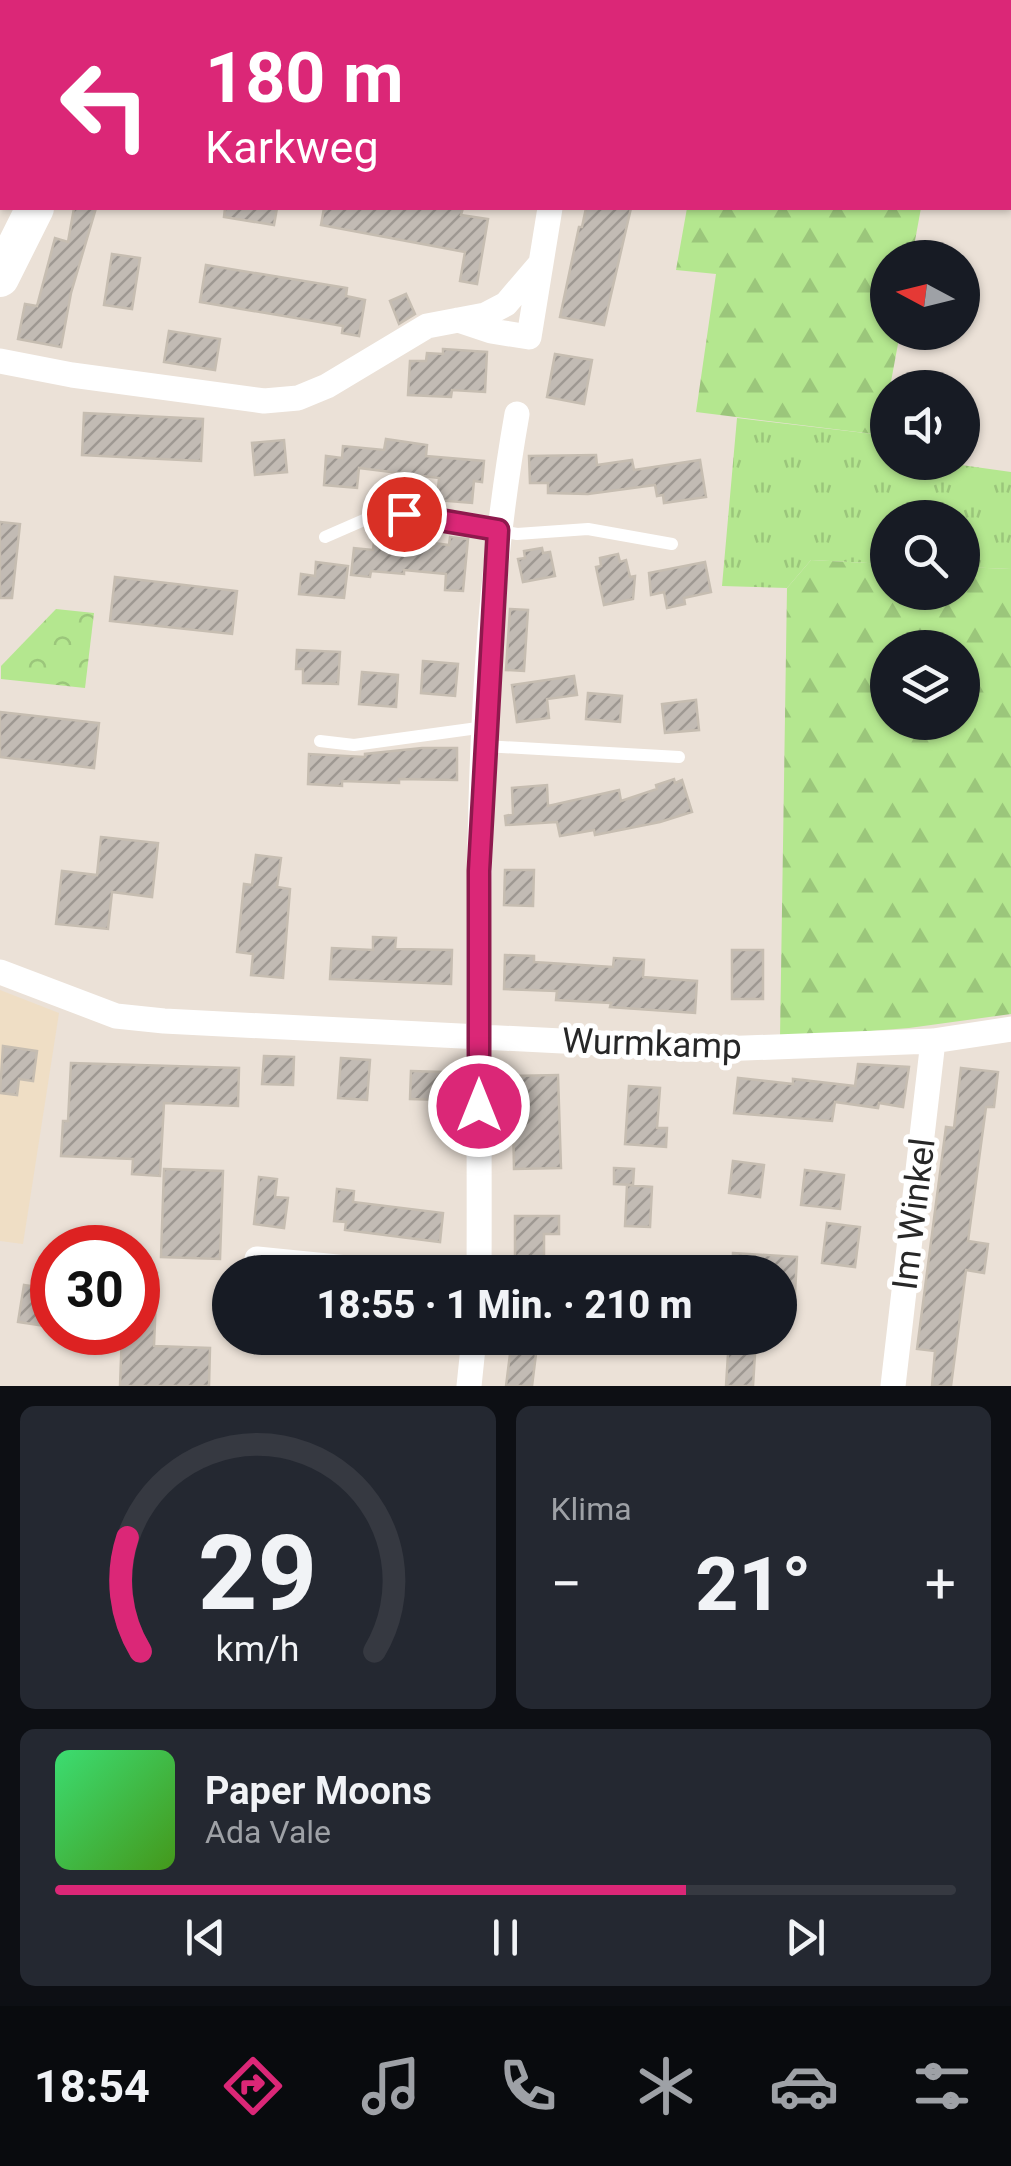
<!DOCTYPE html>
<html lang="de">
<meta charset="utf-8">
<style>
body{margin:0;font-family:Roboto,sans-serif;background:#242831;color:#f1f3f6;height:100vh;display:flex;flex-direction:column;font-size:38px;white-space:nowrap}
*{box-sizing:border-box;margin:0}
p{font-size:32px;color:#9ea1a6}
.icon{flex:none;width:55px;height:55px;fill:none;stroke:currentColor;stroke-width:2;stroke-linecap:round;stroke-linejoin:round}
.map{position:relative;height:1386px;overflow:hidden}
.details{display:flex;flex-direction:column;gap:20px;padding:20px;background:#0d0f14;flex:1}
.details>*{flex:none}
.top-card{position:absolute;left:0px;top:0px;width:1012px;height:210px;box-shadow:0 2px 8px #0004;background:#db2777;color:#fff;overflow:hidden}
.needle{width:65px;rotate:277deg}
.buttons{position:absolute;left:870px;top:240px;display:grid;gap:20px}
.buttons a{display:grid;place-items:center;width:110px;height:110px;border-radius:50%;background:#171b24;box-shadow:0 2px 8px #0004;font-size:50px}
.speed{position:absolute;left:30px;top:1225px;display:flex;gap:20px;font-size:50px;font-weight:700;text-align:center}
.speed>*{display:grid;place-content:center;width:130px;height:130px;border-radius:50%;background:#171b24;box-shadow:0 2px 8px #0004;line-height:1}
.speed .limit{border:15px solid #d22;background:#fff;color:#111}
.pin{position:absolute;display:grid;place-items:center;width:85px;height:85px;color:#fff;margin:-42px;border:5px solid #fff;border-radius:50%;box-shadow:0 2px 10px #0007}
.me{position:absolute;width:110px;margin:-55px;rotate:0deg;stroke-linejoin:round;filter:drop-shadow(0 0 8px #0008)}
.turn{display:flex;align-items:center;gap:35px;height:210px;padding:0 40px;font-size:45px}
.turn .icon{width:130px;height:130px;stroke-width:2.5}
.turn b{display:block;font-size:70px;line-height:85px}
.big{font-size:75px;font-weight:800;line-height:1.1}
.details .widget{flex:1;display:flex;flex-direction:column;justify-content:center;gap:15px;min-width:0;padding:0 35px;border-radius:15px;background:#242831}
.details .dial{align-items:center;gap:0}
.dial svg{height:260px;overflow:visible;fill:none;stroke:#363941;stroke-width:7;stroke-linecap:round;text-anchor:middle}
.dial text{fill:#f1f3f6;stroke:none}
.song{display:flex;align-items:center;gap:30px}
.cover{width:120px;height:120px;border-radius:15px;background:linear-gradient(135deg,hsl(140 70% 55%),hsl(100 70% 35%))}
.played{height:10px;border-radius:5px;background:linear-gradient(90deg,#db2777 70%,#363941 70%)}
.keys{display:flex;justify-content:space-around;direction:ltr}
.heat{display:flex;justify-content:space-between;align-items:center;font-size:55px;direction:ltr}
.details .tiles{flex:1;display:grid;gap:20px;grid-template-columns:1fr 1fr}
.widget:last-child{grid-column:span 2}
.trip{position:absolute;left:212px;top:1255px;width:585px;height:100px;border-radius:50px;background:#171b24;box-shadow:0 2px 8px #0004;font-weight:800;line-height:100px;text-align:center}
.menu{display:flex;height:160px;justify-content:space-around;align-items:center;background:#090b0e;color:#9ea1a6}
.menu .icon{width:70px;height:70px}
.menu .selected{color:#db2777}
.menu b{font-size:45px;color:#f1f3f6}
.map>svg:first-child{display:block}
.education{fill:#efdec5}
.grass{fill:url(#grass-tufts)}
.forest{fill:url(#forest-firs);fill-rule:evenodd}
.park{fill:url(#park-crowns)}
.building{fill:url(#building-hatch);stroke:#c6bdb1;stroke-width:2.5}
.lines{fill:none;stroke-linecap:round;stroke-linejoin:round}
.service{stroke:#fff;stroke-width:12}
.minor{stroke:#fff;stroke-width:25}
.secondary{stroke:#fff;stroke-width:38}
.route-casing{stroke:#8e194d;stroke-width:25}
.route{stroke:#db2777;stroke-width:18}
.labels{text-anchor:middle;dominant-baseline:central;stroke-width:10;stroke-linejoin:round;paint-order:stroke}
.street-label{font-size:35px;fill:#272727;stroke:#fff}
</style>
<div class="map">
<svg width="1011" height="1386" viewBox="0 0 1011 1386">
<defs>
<pattern id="grass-tufts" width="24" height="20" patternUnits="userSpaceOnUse" patternTransform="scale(2.5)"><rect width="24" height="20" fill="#b4e78f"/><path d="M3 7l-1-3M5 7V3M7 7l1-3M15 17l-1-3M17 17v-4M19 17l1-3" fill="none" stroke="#9bc67b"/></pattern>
<pattern id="forest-firs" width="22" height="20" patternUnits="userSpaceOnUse" patternTransform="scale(2.5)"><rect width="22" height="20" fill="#b4e78f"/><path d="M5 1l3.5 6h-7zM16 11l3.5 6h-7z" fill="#9bc67b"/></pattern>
<pattern id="park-crowns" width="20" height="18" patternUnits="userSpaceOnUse" patternTransform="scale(2.5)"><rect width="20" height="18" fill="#b4e78f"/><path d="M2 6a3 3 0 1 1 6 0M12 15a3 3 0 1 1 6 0" fill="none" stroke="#9bc67b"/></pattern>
<pattern id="building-hatch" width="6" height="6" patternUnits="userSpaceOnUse" patternTransform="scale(2.5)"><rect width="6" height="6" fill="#c2bbb4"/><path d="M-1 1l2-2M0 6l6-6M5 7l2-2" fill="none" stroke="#9e9892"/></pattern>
</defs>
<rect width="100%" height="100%" fill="#ebe1d7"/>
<path class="education" d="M0 990 59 1013 23 1244 0 1241Z"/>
<path class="grass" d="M737 418 882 435 880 453 887 454 888 462 947 463 1011 472V569L963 567 962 518H888L887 564 811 560 787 588 722 586Z"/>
<path class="forest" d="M687 208H921L912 257 888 258V332L900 333 890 387 888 388 882 435 696 412 716 274 676 270Z
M811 560 887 564 888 592H962L963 567 1011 569V1014L909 1028 780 1038 787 588ZM888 648H962V722H888Z"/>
<path class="park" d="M56 609 94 613 85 688 1 679V666Z"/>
<path class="building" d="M74 208H96L71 293 61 347 18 339 25 304 37 306 55 238 68 242Z
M225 208H277L274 225 224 217Z
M324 208H463L461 215 488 219 477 284 460 281 465 252 321 225Z
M586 208H631L604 325 560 317 579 227H582Z
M112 254 140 258 132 309 104 305Z
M206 265 347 288 346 296 365 300 359 336 342 333 343 326 200 302Z
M406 294 415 314 399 324 390 301Z
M169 331 220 339 215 370 164 362Z
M443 349 487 352 485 392 452 390 451 397 408 395 410 361H426L427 353 443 354Z
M555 354 592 360 584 404 547 397Z
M84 413 203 419 201 461 82 455Z
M386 439 427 445 426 456 484 461 482 482 474 481 472 503 437 500 439 478 359 468 357 488 324 485 326 456 342 458 343 446 384 450Z
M284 440 287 472 255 475 252 443Z
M596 455 597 465 632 460 634 470 700 460 706 497 664 503 663 495 657 496 655 485 588 494 548 493V483H530L529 456Z
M0 522 20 524 12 598H0Z
M450 537 468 539 463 591 445 590 446 574 404 570V574L371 571 370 577 351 575 354 548 373 550 374 542 433 548V543L449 545Z
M542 548 543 553 550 552 555 576 523 582 518 559 525 558 524 551Z
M618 554 620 562 626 560 630 577 635 576 633 599 604 605 596 567 601 566 600 558Z
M316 562 348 566 344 598 299 594 301 574 315 576Z
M705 562 711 592 684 598 685 604 667 608 664 592 651 595 649 573Z
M115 577 237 591 232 634 110 621Z
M510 609 528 610 524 671 506 670Z
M297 650 340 652 338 684 303 683V669H296Z
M423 661 458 664 455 696 421 693Z
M362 672 398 675 396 707 359 704Z
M574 676 577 695 547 699 549 718 517 722 512 685Z
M588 693 622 696 620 722 586 719Z
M696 700 699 730 665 733 662 704Z
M0 712 99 723 94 768 0 757Z
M422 748H457V780L399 779V783L342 781V786L308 784 309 754 365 757V754Z
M674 779 675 783 682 780 692 812 660 822 595 835 594 830 560 836 557 822 506 825 505 816 513 814 512 788 547 785 548 806 619 790 621 801 657 789 656 785Z
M101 837 158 843 152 897 112 892 108 929 56 924 62 871 97 875Z
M256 855 281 858 277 887 290 889 283 978 251 975 253 954 237 952 244 884 252 885Z
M505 870H534L533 906 504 905Z
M373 937 396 938 395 949 452 950 451 984 330 979 332 948 373 950Z
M732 950H763V999H732Z
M505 955 534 956V962L613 967 614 958 644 960 643 977 697 981 695 1013 610 1007 611 1003 556 1000 557 991 504 989Z
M3 1046 37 1051 33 1081 19 1079 17 1095 0 1093Z
M264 1056 294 1057 293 1085 262 1084Z
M341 1058 370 1060 367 1100 338 1098Z
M71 1063 239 1068 238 1106 164 1103 160 1176 132 1174 133 1159 61 1156 63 1121H68Z
M858 1064 909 1067 903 1107 879 1103 878 1108 835 1102 832 1121 734 1113 738 1078 793 1084V1079L855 1086Z
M961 1068 998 1072 994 1107H986L968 1241 988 1244 984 1273 966 1270 951 1386H932L935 1351 917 1349 946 1127 954 1128Z
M411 1071 443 1072V1100L410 1099Z
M558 1075 561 1168 514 1169 512 1076Z
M629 1086 660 1088 657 1128H667L666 1147 625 1144Z
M733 1161 764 1165 760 1197 729 1193Z
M614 1168 634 1169 633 1185 614 1184Z
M164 1169 223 1171 220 1259 161 1257Z
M805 1170 844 1175 840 1209 801 1205Z
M259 1177 277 1179 275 1197 288 1198 284 1228 254 1224Z
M627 1185 652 1187 650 1227 625 1226Z
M337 1189 354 1191 353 1202 443 1213 440 1242 345 1230 346 1222 334 1221Z
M515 1216H559V1234H544V1265L515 1264Z
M827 1223 860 1227 855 1267 822 1263Z
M733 1253 797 1257 794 1311 780 1310V1272H732Z
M138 1272 157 1273 154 1346 210 1348 209 1386H120L122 1332H138Z
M24 1285 52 1289V1327L18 1322Z
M512 1338H538L532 1386H506Z
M729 1338H756L753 1386H726Z"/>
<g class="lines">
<path class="service" d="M325 537 364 520 404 514 517 534 588 529 672 544
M320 741 354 745 485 727
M484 746 679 757"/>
<path class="minor" d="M578 0 579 2
M231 2 234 0
M862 2 866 0
M458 320 491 331 529 337 550 208
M0 361 72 375 264 401 298 398 327 386 427 326 485 315 506 304 541 263
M0 972 116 1016 164 1021 719 1049 933 1041 1011 1029
M257 1259 387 1272
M479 1272C481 987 467 696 517 414
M469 1386 474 1338
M893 1386 933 1041"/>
<path class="secondary" d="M57 0V2
M0 278 35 208"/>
</g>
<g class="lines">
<g class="route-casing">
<path id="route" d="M404 514 498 530 479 871V1106"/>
</g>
<use href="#route" class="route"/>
</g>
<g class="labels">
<g class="street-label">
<text transform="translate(652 1044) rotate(2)">Wurmkamp</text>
<text transform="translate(914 1214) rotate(-83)">Im Winkel</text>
</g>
</g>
</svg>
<div class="buttons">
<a><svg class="needle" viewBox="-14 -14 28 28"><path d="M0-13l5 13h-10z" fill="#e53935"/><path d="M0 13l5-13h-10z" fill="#9ea1a6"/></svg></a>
<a><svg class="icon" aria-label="sound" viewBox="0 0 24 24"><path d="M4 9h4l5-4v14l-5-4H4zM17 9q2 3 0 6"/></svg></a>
<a><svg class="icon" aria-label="search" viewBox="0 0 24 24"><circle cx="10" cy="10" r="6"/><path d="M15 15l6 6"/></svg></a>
<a><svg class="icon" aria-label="layers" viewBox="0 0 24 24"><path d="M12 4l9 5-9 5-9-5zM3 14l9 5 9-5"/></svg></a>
</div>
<div class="speed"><div class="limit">30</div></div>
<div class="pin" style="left:404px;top:514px;background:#d93025"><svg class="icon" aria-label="arrive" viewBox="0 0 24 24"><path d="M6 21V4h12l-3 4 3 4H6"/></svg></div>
<svg class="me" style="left:479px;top:1106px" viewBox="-20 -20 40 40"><circle r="17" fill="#db2777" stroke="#fff" stroke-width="3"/><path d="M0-11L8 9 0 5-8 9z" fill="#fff"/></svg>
<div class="trip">18:55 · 1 Min. · 210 m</div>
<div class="top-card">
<div class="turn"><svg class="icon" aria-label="left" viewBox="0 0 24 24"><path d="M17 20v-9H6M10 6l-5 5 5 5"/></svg><div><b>180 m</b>Karkweg</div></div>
</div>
</div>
<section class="details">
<div class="tiles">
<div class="widget dial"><svg viewBox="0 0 100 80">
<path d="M14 69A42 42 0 1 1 86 69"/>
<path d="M14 69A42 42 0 0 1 10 34" stroke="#db2777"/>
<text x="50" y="56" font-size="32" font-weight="700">29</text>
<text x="50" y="72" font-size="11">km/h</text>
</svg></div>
<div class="widget"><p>Klima</p>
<div class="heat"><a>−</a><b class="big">21°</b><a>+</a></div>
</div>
<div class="widget">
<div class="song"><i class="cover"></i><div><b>Paper Moons</b><p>Ada Vale</p></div></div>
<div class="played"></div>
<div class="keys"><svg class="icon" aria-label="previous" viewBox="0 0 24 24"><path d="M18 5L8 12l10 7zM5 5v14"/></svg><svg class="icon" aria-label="pause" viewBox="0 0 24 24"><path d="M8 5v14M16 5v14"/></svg><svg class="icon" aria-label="next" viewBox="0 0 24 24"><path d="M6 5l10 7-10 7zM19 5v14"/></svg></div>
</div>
</div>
</section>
<nav class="menu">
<b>18:54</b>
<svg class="icon selected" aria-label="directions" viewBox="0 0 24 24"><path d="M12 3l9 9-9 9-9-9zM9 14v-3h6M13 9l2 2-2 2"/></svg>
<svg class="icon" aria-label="music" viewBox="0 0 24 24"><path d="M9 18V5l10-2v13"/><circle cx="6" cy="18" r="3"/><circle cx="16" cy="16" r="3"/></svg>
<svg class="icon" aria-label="phone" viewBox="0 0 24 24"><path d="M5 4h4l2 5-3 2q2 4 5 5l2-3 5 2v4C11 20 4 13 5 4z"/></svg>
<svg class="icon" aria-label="climate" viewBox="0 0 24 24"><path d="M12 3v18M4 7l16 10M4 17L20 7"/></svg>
<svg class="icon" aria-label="car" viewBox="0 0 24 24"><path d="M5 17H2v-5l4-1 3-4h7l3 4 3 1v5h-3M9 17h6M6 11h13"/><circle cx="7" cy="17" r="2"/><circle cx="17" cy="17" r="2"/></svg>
<svg class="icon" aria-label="filters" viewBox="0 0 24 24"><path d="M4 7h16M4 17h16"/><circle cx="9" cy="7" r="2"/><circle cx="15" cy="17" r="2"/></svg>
</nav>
